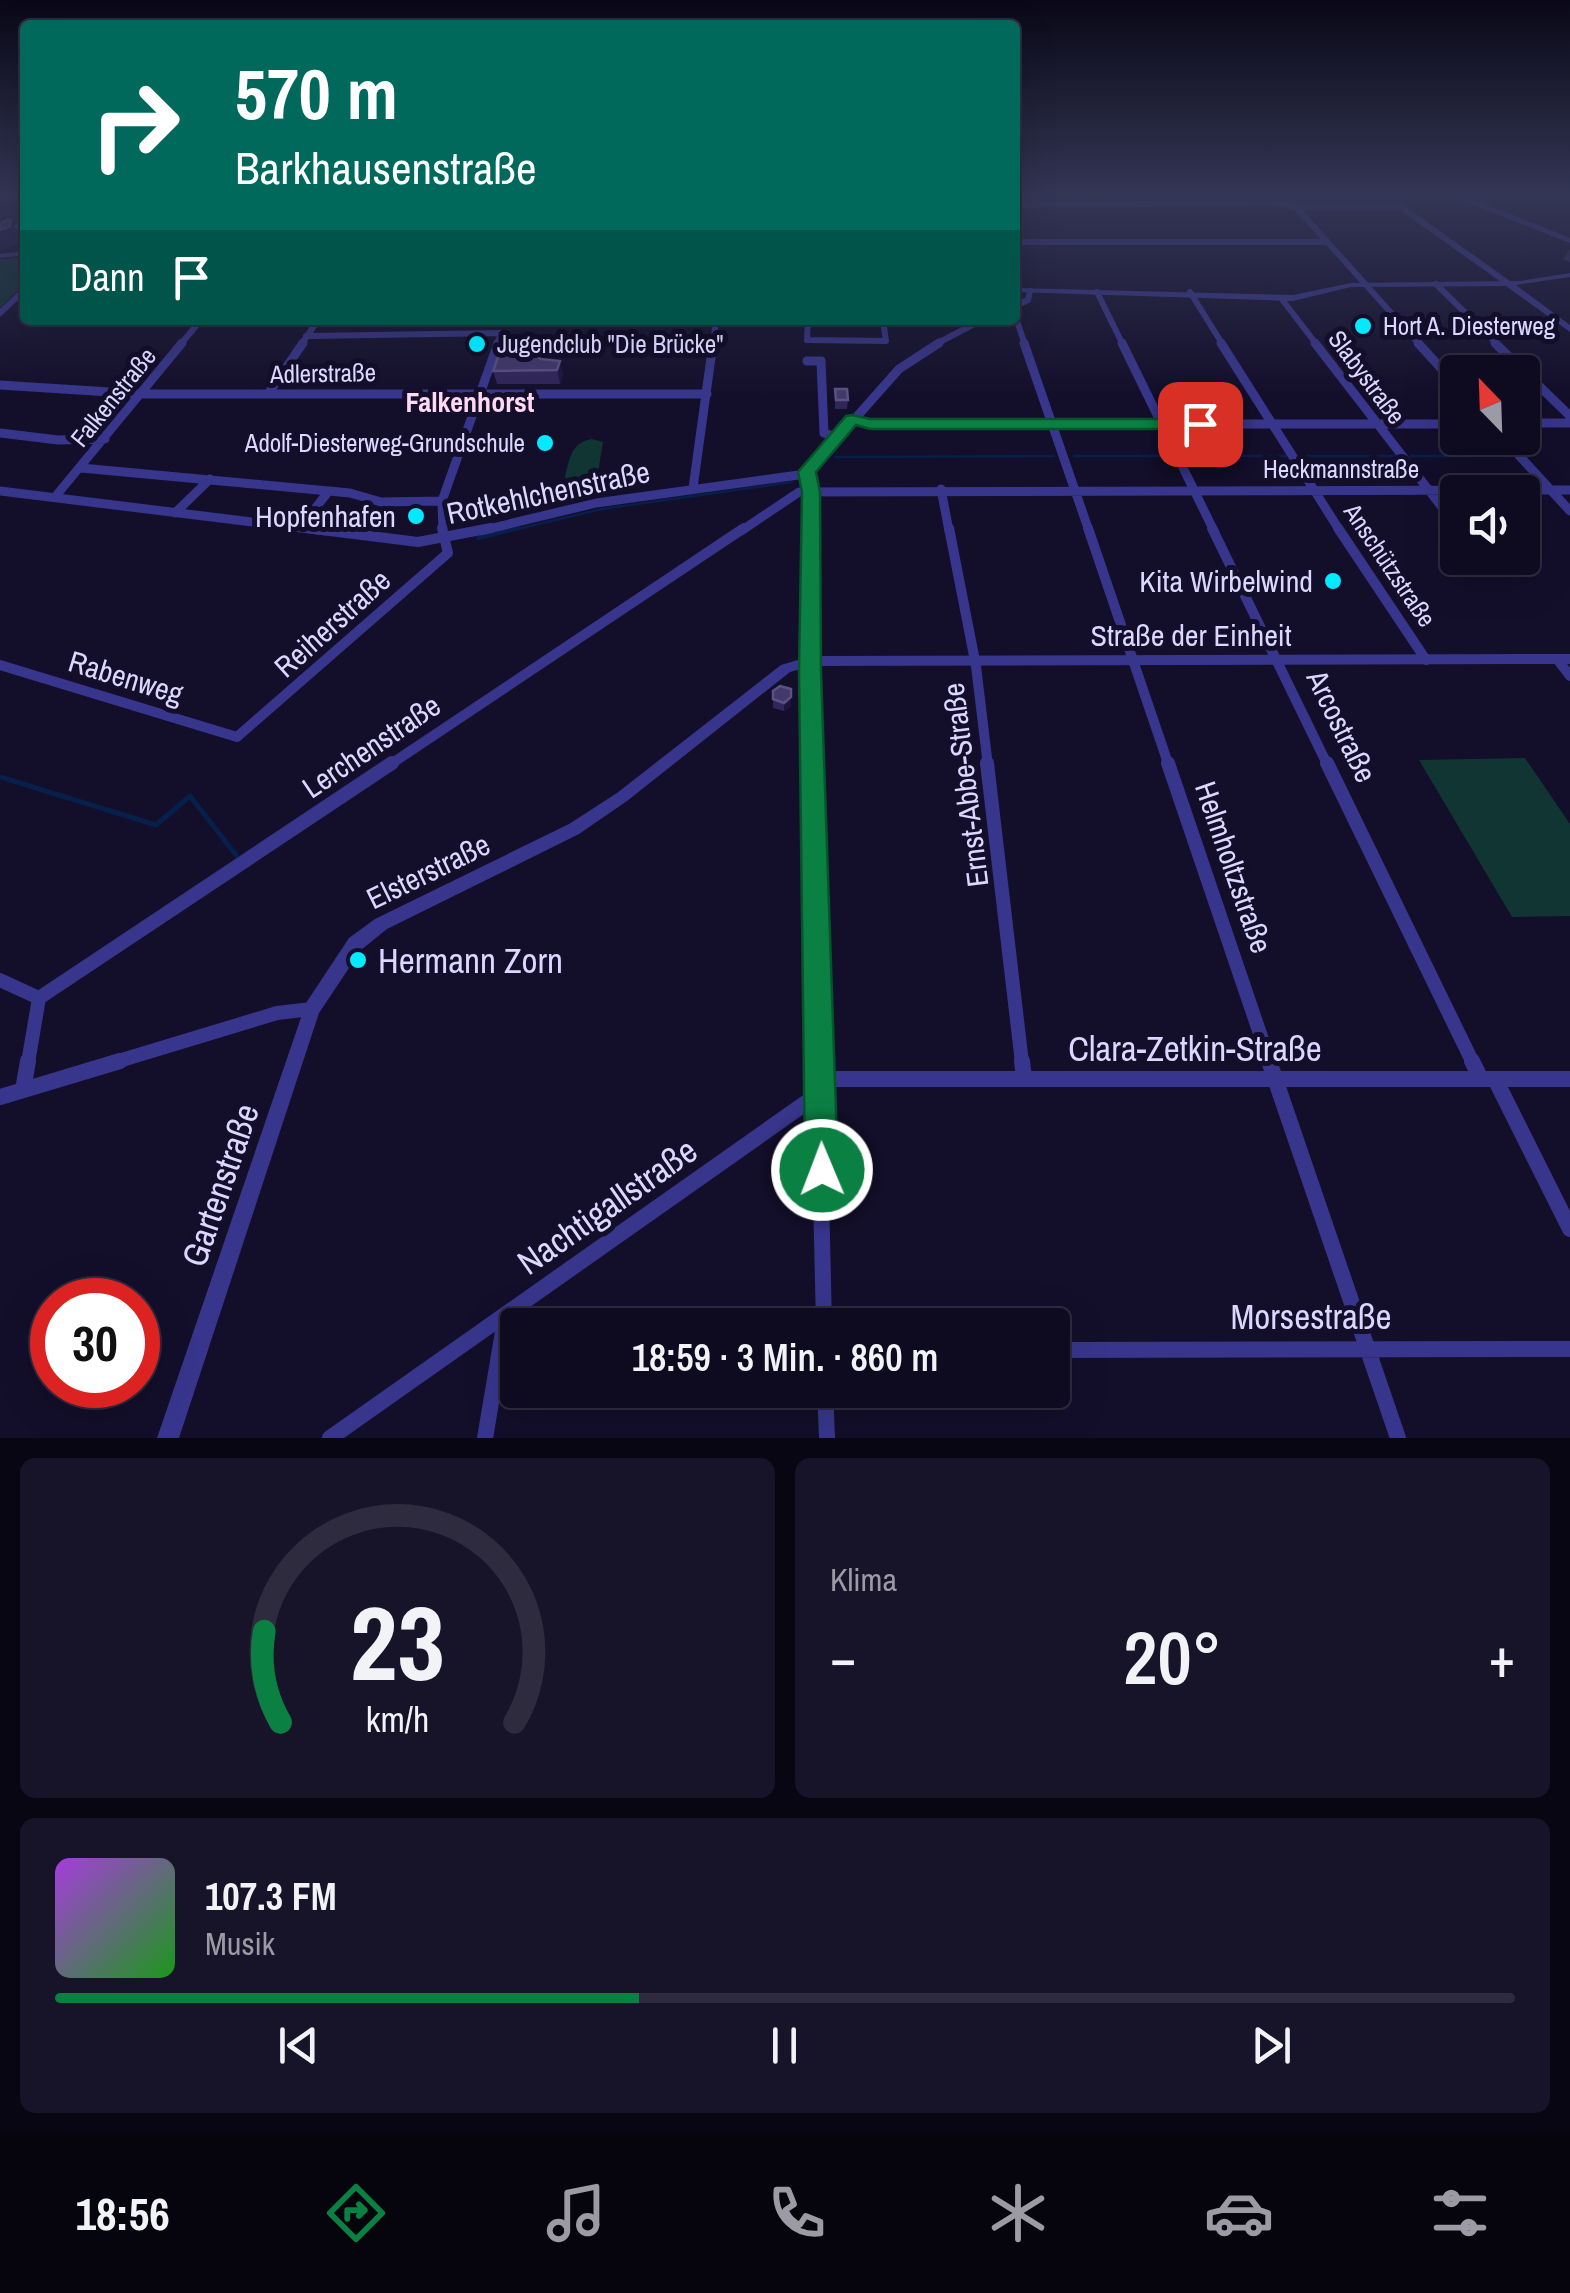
<!DOCTYPE html>
<html lang="de">
<meta charset="utf-8">
<style>
body{margin:0;font-family:"Archivo Narrow",sans-serif;background:#171329;color:#f1f3f6;height:100vh;display:flex;flex-direction:column;font-size:38px;white-space:nowrap}
*{box-sizing:border-box;margin:0}
p{font-size:32px;color:#9b9aa5}
.icon{flex:none;width:55px;height:55px;fill:none;stroke:currentColor;stroke-width:2;stroke-linecap:round;stroke-linejoin:round}
.map{position:relative;height:1438px;overflow:hidden}
.panel{display:flex;flex-direction:column;gap:20px;padding:20px;background:#080612;flex:1}
.panel>*{flex:none}
.banner{position:absolute;left:20px;top:20px;width:1000px;height:305px;border-radius:10px;box-shadow:0 10px 40px #0002,0 0 0 2px #2e2b3e;background:#00695c;color:#fff;overflow:hidden}
.needle{width:65px;rotate:337deg}
.tools{position:absolute;left:1440px;top:355px;display:grid;gap:20px}
.tools a{display:grid;place-items:center;width:100px;height:100px;border-radius:10px;background:#0e0a20;box-shadow:0 10px 40px #0002,0 0 0 2px #2e2b3e;font-size:50px}
.speed{position:absolute;left:30px;top:1278px;display:flex;gap:20px;font-size:50px;font-weight:700;text-align:center}
.speed>*{display:grid;place-content:center;width:130px;height:130px;border-radius:50%;background:#0e0a20;box-shadow:0 10px 40px #0002,0 0 0 2px #2e2b3e;line-height:1}
.speed .limit{border:15px solid #d22;background:#fff;color:#111}
.pin{position:absolute;display:grid;place-items:center;width:85px;height:85px;color:#fff;margin:-42px;border-radius:20px;box-shadow:0 5px 15px #0006}
.me{position:absolute;width:110px;margin:-55px;rotate:359deg;stroke-linejoin:round;filter:drop-shadow(0 0 8px #0008)}
.turn{display:flex;align-items:center;gap:35px;height:210px;padding:0 50px;font-size:45px}
.turn .icon{width:130px;height:130px;stroke-width:2.5}
.turn b{display:block;font-size:70px;line-height:85px}
.then{display:flex;align-items:center;height:95px;padding:0 50px;background:#0003;gap:20px;font-size:38px}
.big{font-size:75px;font-weight:600;line-height:1.1}
.panel .widget{flex:1;display:flex;flex-direction:column;justify-content:center;gap:15px;min-width:0;padding:0 35px;border-radius:15px;background:#171329}
.panel .dial{align-items:center;gap:0}
.dial svg{height:260px;overflow:visible;fill:none;stroke:#2e2b3e;stroke-width:7;stroke-linecap:round;text-anchor:middle}
.dial text{fill:#f1f3f6;stroke:none}
.song{display:flex;align-items:center;gap:30px}
.cover{width:120px;height:120px;border-radius:15px;background:linear-gradient(135deg,hsl(280 70% 55%),hsl(120 70% 35%))}
.played{height:10px;border-radius:5px;background:linear-gradient(90deg,#0b8043 40%,#2e2b3e 40%)}
.keys{display:flex;justify-content:space-around;direction:ltr}
.heat{display:flex;justify-content:space-between;align-items:center;font-size:55px;direction:ltr}
.panel .tiles{flex:1;display:grid;gap:20px;grid-template-columns:1fr 1fr}
.widget:last-child{grid-column:span 2}
.trip{position:absolute;left:500px;top:1308px;width:570px;height:100px;border-radius:10px;background:#0e0a20;box-shadow:0 10px 40px #0002,0 0 0 2px #2e2b3e;font-weight:600;line-height:100px;text-align:center}
.menu{display:flex;height:160px;justify-content:space-around;align-items:center;background:#06040d;color:#9b9aa5}
.menu .icon{width:70px;height:70px}
.menu .active{color:#0b8043}
.menu b{font-size:45px;color:#f1f3f6}
.map>svg:first-child{display:block}
.green{fill:#113533}
.lines{fill:none;stroke-linecap:round;stroke-linejoin:round}
.stream-far2{stroke:#06204b;stroke-width:2.5}
.stream-far1{stroke:#06204b;stroke-width:4}
.stream{stroke:#06204b;stroke-width:5}
.minor-far4{stroke:#38368c;stroke-width:6}
.minor-far3{stroke:#38368c;stroke-width:9}
.minor-far2{stroke:#38368c;stroke-width:10}
.minor-far1{stroke:#38368c;stroke-width:14}
.minor{stroke:#38368c;stroke-width:16}
.tertiary{fill:#38368c;fill-rule:evenodd}
.wall{fill:#302659}
.shaded-wall{fill:#1d153e}
.building{fill:#42396a;stroke:#5a5282;stroke-width:2.5}
.route{fill:#0b8043;stroke:#07532c;stroke-width:2.5}
.poi-dot{fill:#03e9ff;stroke:#130e2a;stroke-width:4}
.labels{text-anchor:middle;dominant-baseline:central;stroke-width:10;stroke-linejoin:round;paint-order:stroke}
.far-poi-label{font-size:25px;fill:#dbd7ff;stroke:#130e2a;text-anchor:start}
.far-street-label{font-size:25px;fill:#dbd7ff;stroke:#130e2a}
.far-neighbourhood-label{font-size:28px;font-weight:bold;fill:#ffd9f2;stroke:#130e2a}
.street-label{font-size:30px;fill:#dbd7ff;stroke:#130e2a}
.poi-label{font-size:30px;fill:#dbd7ff;stroke:#130e2a;text-anchor:end}
.near-poi-label{font-size:35px;fill:#dbd7ff;stroke:#130e2a;text-anchor:start}
.near-street-label{font-size:35px;fill:#dbd7ff;stroke:#130e2a}
</style>
<div class="map">
<svg width="1570" height="1438" viewBox="0 0 1570 1438">
<rect width="100%" height="100%" fill="#130e2a"/>
<path class="green" d="M25 257V283L0 308V259Z
M592 439 603 442 597 479 588 484H569L565 477C570 457 571 443 592 439Z
M1525 758 1570 824V916L1512 917 1419 760Z"/>
<g class="lines">
<path class="stream-far2" d="M0 216 25 213
M1074 456H1173
M1189 456H1287
M1302 456H1395
M1411 456H1510
M835 457 1054 456
M509 531 602 509 792 482"/>
<path class="stream-far1" d="M478 538 519 528"/>
<path class="stream" d="M0 777 156 825 190 796 236 855"/>
<path class="minor-far4" d="M1015 205 1277 203 1296 207H1401L1509 284
M1296 207 1420 345
M0 241 25 222
M1015 242H1326
M1436 284 1498 345
M1097 292 1123 345
M1190 292 1223 345
M1281 298 1317 345
M1015 306 1028 300 1030 291
M0 313 19 295H25
M1015 315 1025 345
M808 320 807 340 886 341 883 320
M306 336 501 333 497 345
M180 345 201 320
M301 345 318 320
M713 345 716 320
M934 345 982 320"/>
<path class="minor-far3" d="M1024 343 1089 531
M1122 343 1214 531
M1221 343 1340 531
M1315 343 1458 528
M1418 343 1458 387
M1495 343 1570 416
M807 361H821L824 433 837 437
M0 385 141 394H707
M268 394 303 343
M852 419 870 424H1458
M1522 423H1570
M0 433 58 440 105 439
M1503 438 1570 511
M81 468 350 493 381 502 442 501
M806 474 811 492V531
M806 474 899 369 939 343
M693 488 713 343
M941 489 949 531
M0 491 326 531
M55 497 182 343
M175 513 210 479
M300 528 328 492
M443 531 442 501 498 343
M480 531 596 503 806 474
M741 531 799 492 1570 490"/>
<path class="minor-far2" d="M306 528 418 542 491 528
M811 528 812 766
M949 528 976 666 988 766
M1088 528 1169 766
M1212 528 1328 766
M1338 528 1426 660
M1557 659 1570 676
M0 665 237 737 448 553 442 528
M388 766 744 528"/>
<path class="minor-far1" d="M812 763 818 1063
M987 763 1022 1063
M1168 763 1270 1063
M1327 763 1473 1063
M0 980 39 998
M28 1063 39 998 392 763
M112 1063 277 1013 312 1009"/>
<path class="minor" d="M818 1061 824 1325
M1022 1061 1024 1078
M1269 1061 1398 1438
M1472 1061 1481 1079
M820 1079H1570
M1495 1079 1570 1229
M23 1090 28 1061
M0 1097 120 1061
M1052 1350 1570 1349
M825 1390 827 1438
M330 1438 820 1093
M485 1438 506 1314"/>
<path class="tertiary" d="M1465 198H1471L1570 238V243L1465 202Z
M25 251V255L0 258V254Z
M1570 273V277L1516 285 1570 325V332L1506 286 1351 287 1293 301 1015 292V288L1293 295 1351 283 1520 281Z
M1570 654V664L811 666 790 672 627 801 579 834 387 929 361 950 319 1013 179 1438H157L306 1003 349 938 375 919 569 824 617 793 781 665 811 656Z"/>
</g>
<path class="wall" d="M1570 249V262L1563 259Z
M526 341 529 352 563 374 560 384H497L493 371Z
M835 389 848 400 847 409H835Z
M773 691 791 706 784 711 773 708Z"/>
<path class="shaded-wall" d="M11 220 21 236 20 243 0 250V230Z
M560 361 563 374 560 384 557 370Z
M791 697V706L784 711V703Z"/>
<path class="building" d="M7 220H11L10 226 0 230V224Z
M504 341H526L524 348 541 359 560 361 557 370 493 371Z
M835 389H847L848 400H836Z
M780 686 791 689V697L784 703 773 699V691Z"/>
<linearGradient id="sky" x2="0" y2="1"><stop stop-color="#0a0817"/><stop offset="0.49" stop-color="#333655"/><stop offset="1" stop-color="#333655" stop-opacity="0"/></linearGradient>
<rect width="1570" height="398" fill="url(#sky)"/>
<path class="route" d="M852 415 870 419H1200L1208 424 1200 429H870L856 425 816 472 820 492 821 671 838 1170 833 1182 822 1187 810 1182 805 1170 799 671 802 492 798 472 846 416Z"/>
<g class="poi-dot">
<circle cx="1363" cy="326" r="10"/>
<circle cx="477" cy="344" r="10"/>
<circle cx="545" cy="443" r="10"/>
<circle cx="416" cy="516" r="10"/>
<circle cx="1333" cy="581" r="10"/>
<circle cx="358" cy="960" r="10"/>
</g>
<g class="labels">
<g class="far-poi-label">
<text x="1383" y="326">Hort A. Diesterweg</text>
<text x="497" y="344">Jugendclub "Die Brücke"</text>
<text x="525" y="443" text-anchor="end">Adolf-Diesterweg-Grundschule</text>
</g>
<g class="far-street-label">
<text transform="translate(323 373) rotate(-1)">Adlerstraße</text>
<text transform="translate(1367 377) rotate(53)">Slabystraße</text>
<text transform="translate(113 397) rotate(-51)">Falkenstraße</text>
<text x="1341" y="469">Heckmannstraße</text>
<text transform="translate(1390 565) rotate(56)">Anschützstraße</text>
</g>
<g class="far-neighbourhood-label">
<text x="470" y="402">Falkenhorst</text>
</g>
<g class="street-label">
<text transform="translate(548 492) rotate(-12)">Rotkehlchenstraße</text>
<text transform="translate(332 623) rotate(-42)">Reiherstraße</text>
<text x="1191" y="635">Straße der Einheit</text>
<text transform="translate(126 677) rotate(17)">Rabenweg</text>
<text transform="translate(1342 726) rotate(64)">Arcostraße</text>
<text transform="translate(371 746) rotate(-34)">Lerchenstraße</text>
<text transform="translate(965 785) rotate(-97)">Ernst-Abbe-Straße</text>
<text transform="translate(1234 867) rotate(71)">Helmholtzstraße</text>
<text transform="translate(428 871) rotate(-26)">Elsterstraße</text>
</g>
<g class="poi-label">
<text x="396" y="516">Hopfenhafen</text>
<text x="1313" y="581">Kita Wirbelwind</text>
</g>
<g class="near-poi-label">
<text x="378" y="960">Hermann Zorn</text>
</g>
<g class="near-street-label">
<text x="1195" y="1048">Clara-Zetkin-Straße</text>
<text transform="translate(220 1185) rotate(-71)">Gartenstraße</text>
<text transform="translate(607 1206) rotate(-35)">Nachtigallstraße</text>
<text x="1311" y="1316">Morsestraße</text>
</g>
</g>
</svg>
<div class="tools">
<a><svg class="needle" viewBox="-14 -14 28 28"><path d="M0-13l5 13h-10z" fill="#e53935"/><path d="M0 13l5-13h-10z" fill="#9b9aa5"/></svg></a>
<a><svg class="icon" aria-label="sound" viewBox="0 0 24 24"><path d="M4 9h4l5-4v14l-5-4H4zM17 9q2 3 0 6"/></svg></a>
</div>
<div class="speed"><div class="limit">30</div></div>
<div class="pin" style="left:1200px;top:424px;background:#d93025"><svg class="icon" aria-label="arrive" viewBox="0 0 24 24"><path d="M6 21V4h12l-3 4 3 4H6"/></svg></div>
<svg class="me" style="left:822px;top:1170px" viewBox="-20 -20 40 40"><circle r="17" fill="#0b8043" stroke="#fff" stroke-width="3"/><path d="M0-11L8 9 0 5-8 9z" fill="#fff"/></svg>
<div class="trip">18:59 · 3 Min. · 860 m</div>
<div class="banner">
<div class="turn"><svg class="icon" aria-label="right" viewBox="0 0 24 24"><path d="M7 20v-9h11M14 6l5 5-5 5"/></svg><div><b>570 m</b>Barkhausenstraße</div></div>
<div class="then">Dann<svg class="icon" aria-label="arrive" viewBox="0 0 24 24"><path d="M6 21V4h12l-3 4 3 4H6"/></svg></div>
</div>
</div>
<section class="panel">
<div class="tiles">
<div class="widget dial"><svg viewBox="0 0 100 80">
<path d="M14 69A42 42 0 1 1 86 69"/>
<path d="M14 69A42 42 0 0 1 9 41" stroke="#0b8043"/>
<text x="50" y="56" font-size="32" font-weight="700">23</text>
<text x="50" y="72" font-size="11">km/h</text>
</svg></div>
<div class="widget"><p>Klima</p>
<div class="heat"><a>−</a><b class="big">20°</b><a>+</a></div>
</div>
<div class="widget">
<div class="song"><i class="cover"></i><div><b>107.3 FM</b><p>Musik</p></div></div>
<div class="played"></div>
<div class="keys"><svg class="icon" aria-label="previous" viewBox="0 0 24 24"><path d="M18 5L8 12l10 7zM5 5v14"/></svg><svg class="icon" aria-label="pause" viewBox="0 0 24 24"><path d="M8 5v14M16 5v14"/></svg><svg class="icon" aria-label="next" viewBox="0 0 24 24"><path d="M6 5l10 7-10 7zM19 5v14"/></svg></div>
</div>
</div>
</section>
<nav class="menu">
<b>18:56</b>
<svg class="icon active" aria-label="directions" viewBox="0 0 24 24"><path d="M12 3l9 9-9 9-9-9zM9 14v-3h6M13 9l2 2-2 2"/></svg>
<svg class="icon" aria-label="music" viewBox="0 0 24 24"><path d="M9 18V5l10-2v13"/><circle cx="6" cy="18" r="3"/><circle cx="16" cy="16" r="3"/></svg>
<svg class="icon" aria-label="phone" viewBox="0 0 24 24"><path d="M5 4h4l2 5-3 2q2 4 5 5l2-3 5 2v4C11 20 4 13 5 4z"/></svg>
<svg class="icon" aria-label="climate" viewBox="0 0 24 24"><path d="M12 3v18M4 7l16 10M4 17L20 7"/></svg>
<svg class="icon" aria-label="car" viewBox="0 0 24 24"><path d="M5 17H2v-5l4-1 3-4h7l3 4 3 1v5h-3M9 17h6M6 11h13"/><circle cx="7" cy="17" r="2"/><circle cx="17" cy="17" r="2"/></svg>
<svg class="icon" aria-label="filters" viewBox="0 0 24 24"><path d="M4 7h16M4 17h16"/><circle cx="9" cy="7" r="2"/><circle cx="15" cy="17" r="2"/></svg>
</nav>
